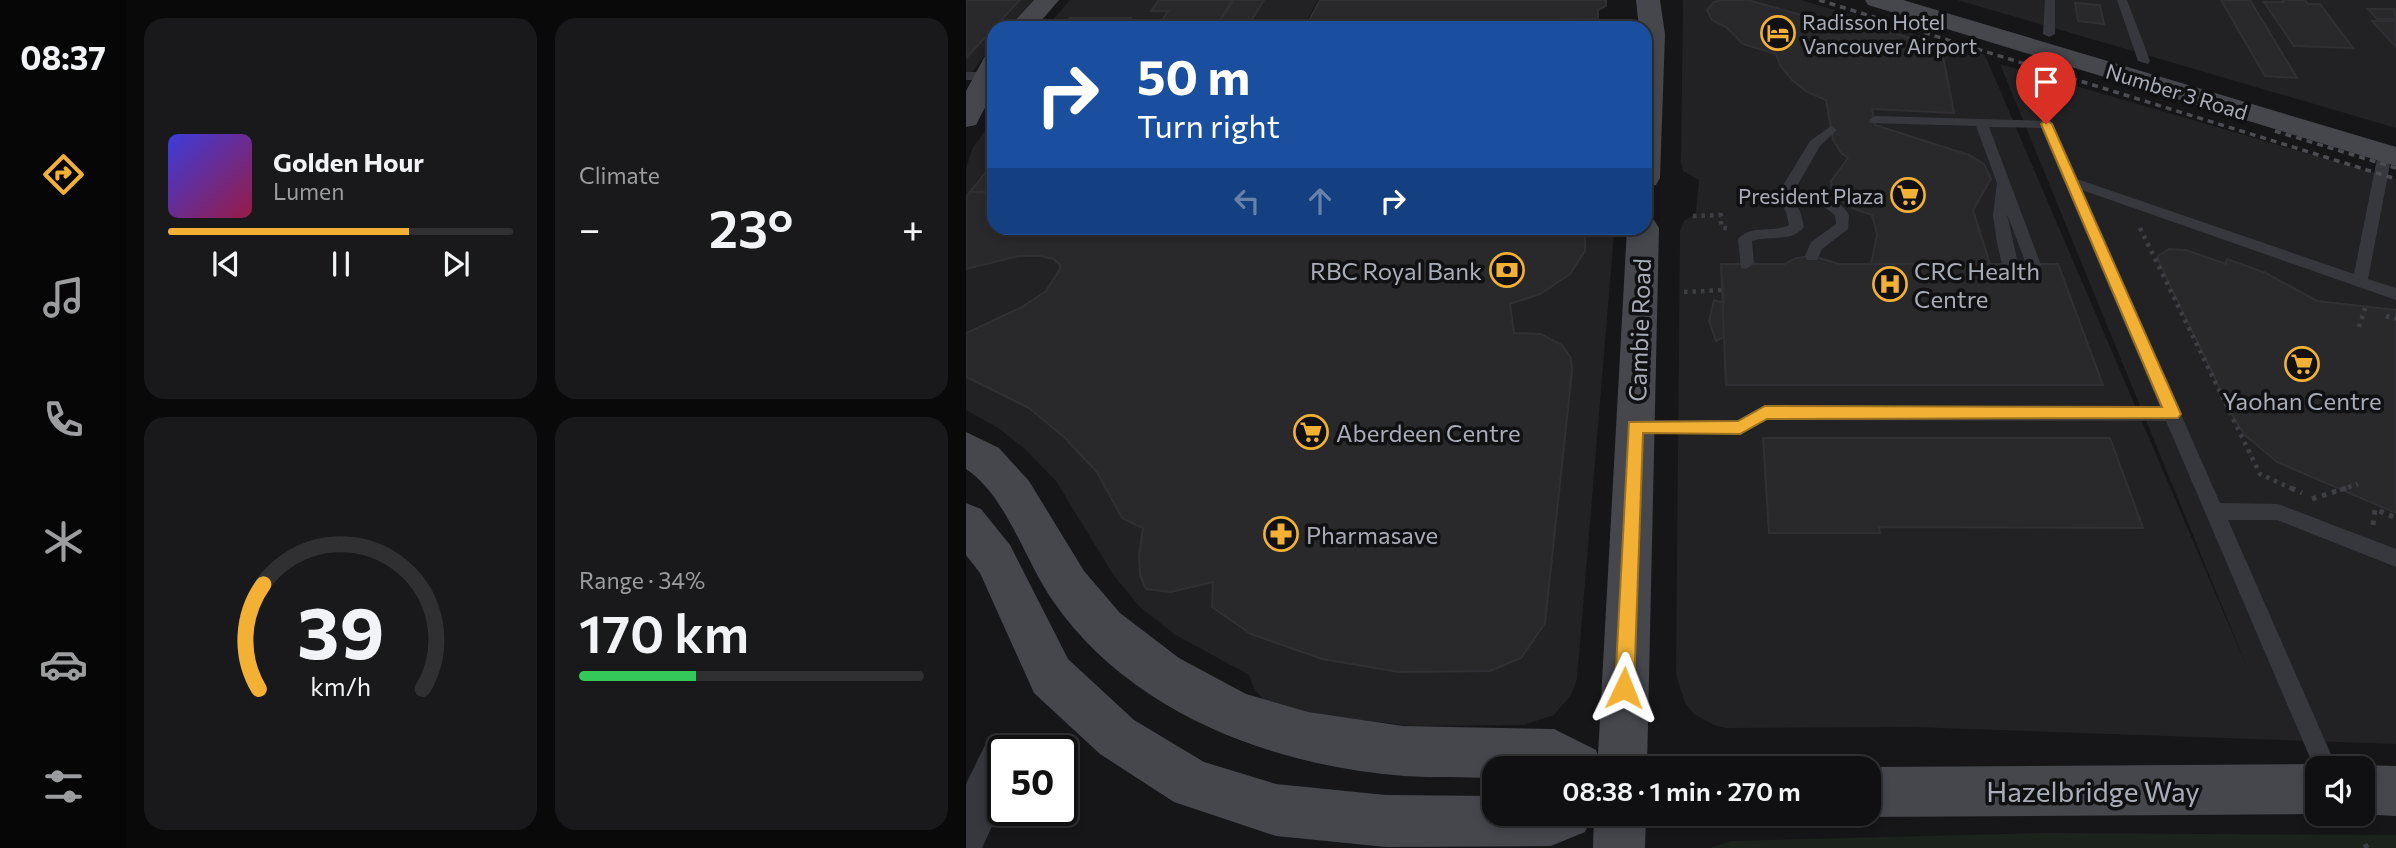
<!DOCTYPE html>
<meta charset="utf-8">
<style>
body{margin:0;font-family:Commissioner,sans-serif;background:#19191b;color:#f1f3f6;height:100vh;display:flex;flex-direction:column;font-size:26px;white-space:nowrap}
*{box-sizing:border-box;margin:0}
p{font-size:23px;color:#9c9d9f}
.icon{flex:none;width:38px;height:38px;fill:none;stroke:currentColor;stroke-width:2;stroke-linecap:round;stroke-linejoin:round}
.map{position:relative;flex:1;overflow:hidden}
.side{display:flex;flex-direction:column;gap:18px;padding:18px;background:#09090a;width:840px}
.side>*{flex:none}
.banner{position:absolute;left:21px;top:21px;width:665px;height:214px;border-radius:21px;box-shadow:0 4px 10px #0003,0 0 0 2px #303032;background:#1a4fa0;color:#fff;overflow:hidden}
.buttons{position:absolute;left:1339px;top:756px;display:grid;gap:14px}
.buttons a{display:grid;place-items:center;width:70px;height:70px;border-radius:14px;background:#101012;box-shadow:0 4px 10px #0003,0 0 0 2px #303032;font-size:35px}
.speed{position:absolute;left:21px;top:735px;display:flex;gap:14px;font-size:35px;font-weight:700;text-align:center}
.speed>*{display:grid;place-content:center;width:91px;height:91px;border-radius:50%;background:#101012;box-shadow:0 4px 10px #0003,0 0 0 2px #303032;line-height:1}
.speed .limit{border:4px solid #111;border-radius:10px;background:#fff;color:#111}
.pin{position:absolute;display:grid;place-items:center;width:60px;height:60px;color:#fff;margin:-72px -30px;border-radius:50% 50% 50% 0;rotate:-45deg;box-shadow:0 0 7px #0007}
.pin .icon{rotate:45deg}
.me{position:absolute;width:77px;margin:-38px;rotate:2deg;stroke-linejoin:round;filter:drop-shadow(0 0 5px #0008)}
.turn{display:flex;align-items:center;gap:24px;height:147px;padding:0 35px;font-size:32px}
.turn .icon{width:91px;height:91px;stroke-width:2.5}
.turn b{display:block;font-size:49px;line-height:60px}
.lanes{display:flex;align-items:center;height:66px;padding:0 35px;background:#0003;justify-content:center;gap:35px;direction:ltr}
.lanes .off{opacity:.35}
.big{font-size:52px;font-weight:600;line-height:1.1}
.side .tile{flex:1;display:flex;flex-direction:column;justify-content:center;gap:10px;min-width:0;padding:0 24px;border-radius:21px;background:#19191b}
.side .dial{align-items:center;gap:0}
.dial svg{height:182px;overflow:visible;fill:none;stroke:#303032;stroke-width:7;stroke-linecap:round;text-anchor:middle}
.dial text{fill:#f1f3f6;stroke:none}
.song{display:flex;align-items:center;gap:21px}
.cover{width:84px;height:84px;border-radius:10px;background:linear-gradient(135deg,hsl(240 70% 55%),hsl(340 70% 35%))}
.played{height:7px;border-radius:4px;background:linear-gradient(90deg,#f2b134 70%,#303032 70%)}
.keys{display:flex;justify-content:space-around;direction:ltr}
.heat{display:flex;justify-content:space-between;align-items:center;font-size:38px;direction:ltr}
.charge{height:10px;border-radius:5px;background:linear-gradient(90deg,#34c759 34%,#303032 0)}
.side .tiles{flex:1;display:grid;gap:18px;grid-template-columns:repeat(2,1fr)}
.trip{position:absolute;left:516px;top:756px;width:399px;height:70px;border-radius:21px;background:#101012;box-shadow:0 4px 10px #0003,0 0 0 2px #303032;font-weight:600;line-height:70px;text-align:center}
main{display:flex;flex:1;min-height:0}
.dock{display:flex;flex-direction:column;width:126px;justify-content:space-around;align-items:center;background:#060607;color:#9c9d9f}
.dock .icon{width:49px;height:49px}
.dock .on{color:#f2b134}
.dock b{font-size:32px;color:#f1f3f6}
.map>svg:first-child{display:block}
.built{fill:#222225}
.green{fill:#1c231d}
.building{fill:#29292c;stroke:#303034;stroke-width:2}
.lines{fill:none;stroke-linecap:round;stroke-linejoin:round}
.path-far2{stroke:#3d3f44;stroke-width:3.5;stroke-dasharray:2.5 3.5;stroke-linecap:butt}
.path-far1{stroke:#3d3f44;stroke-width:4.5;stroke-dasharray:3.5 5;stroke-linecap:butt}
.path{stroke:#3d3f44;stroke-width:5;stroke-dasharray:4.5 6;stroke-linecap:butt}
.lane{fill:#37383d;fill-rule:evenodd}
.street{fill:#37383d;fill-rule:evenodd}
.secondary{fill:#45474d;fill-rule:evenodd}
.rail{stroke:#4a4c52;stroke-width:3.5;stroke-dasharray:6 5;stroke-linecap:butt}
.route{fill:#f2b134;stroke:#9d7322;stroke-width:2}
.labels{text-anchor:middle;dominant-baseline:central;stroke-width:7;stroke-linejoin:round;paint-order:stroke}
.far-poi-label{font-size:21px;fill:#a8adb8;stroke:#111113;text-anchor:start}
.far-street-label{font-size:21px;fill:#a8adb8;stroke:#111113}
.poi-label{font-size:24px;fill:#a8adb8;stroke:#111113;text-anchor:start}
.street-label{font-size:24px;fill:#a8adb8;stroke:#111113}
.near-street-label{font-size:28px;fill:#a8adb8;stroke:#111113}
</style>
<main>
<nav class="dock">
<b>08:37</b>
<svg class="icon on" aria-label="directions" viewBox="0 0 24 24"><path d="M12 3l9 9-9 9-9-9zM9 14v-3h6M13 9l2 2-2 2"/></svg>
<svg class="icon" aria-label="music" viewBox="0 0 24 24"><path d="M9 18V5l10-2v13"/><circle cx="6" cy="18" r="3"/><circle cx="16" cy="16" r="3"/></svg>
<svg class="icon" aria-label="phone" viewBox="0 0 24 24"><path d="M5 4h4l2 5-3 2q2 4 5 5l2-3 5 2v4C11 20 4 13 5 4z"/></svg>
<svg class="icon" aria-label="climate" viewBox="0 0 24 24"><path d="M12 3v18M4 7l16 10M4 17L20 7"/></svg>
<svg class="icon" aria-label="car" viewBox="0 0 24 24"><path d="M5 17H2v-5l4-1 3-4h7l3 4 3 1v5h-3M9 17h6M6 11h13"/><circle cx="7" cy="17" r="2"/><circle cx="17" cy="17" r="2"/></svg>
<svg class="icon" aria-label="filters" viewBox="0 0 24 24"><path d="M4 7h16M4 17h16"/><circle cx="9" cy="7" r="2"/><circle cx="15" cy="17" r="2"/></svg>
</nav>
<section class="side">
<div class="tiles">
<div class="tile">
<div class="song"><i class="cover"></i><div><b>Golden Hour</b><p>Lumen</p></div></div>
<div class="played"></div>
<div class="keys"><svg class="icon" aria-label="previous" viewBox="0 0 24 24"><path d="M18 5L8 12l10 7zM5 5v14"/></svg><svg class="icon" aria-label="pause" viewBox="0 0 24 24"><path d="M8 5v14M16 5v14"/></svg><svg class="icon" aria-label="next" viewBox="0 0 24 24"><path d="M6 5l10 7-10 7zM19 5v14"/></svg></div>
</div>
<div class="tile"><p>Climate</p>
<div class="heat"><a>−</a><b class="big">23°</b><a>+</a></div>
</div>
<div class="tile dial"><svg viewBox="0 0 100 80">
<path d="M14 69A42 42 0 1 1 86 69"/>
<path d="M14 69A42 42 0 0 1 16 23" stroke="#f2b134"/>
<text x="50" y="56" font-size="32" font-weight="700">39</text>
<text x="50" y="72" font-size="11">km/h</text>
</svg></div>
<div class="tile"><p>Range · 34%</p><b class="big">170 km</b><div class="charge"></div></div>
</div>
</section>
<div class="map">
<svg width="1430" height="848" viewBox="0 0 1430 848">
<rect width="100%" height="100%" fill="#161618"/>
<path class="built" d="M0 0H68L42 28H28V43L0 80Z
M104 0H352L337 28H80Z
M717 0H835L1019 55 1281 667 1034 64 1430 179V744L947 727 760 728 748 725 728 714 719 703 710 675 714 230 718 221 730 213 733 180 717 171 715 163Z
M991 0H1430V128L1177 54Z
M28 118V228H644L648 234 611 679 605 695 588 715 557 725 446 726 345 714 300 702 288 689 283 675 208 634 174 607 148 576 90 481 58 448 32 428 0 410V169L6 149Z"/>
<path class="green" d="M1074 833 1430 835V848H744L766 841Z"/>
<path class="building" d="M0 0H54L0 58Z
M193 0H266L249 28H96L104 18H165L158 28H191L202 11H185Z
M268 0H298L285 21H254Z
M354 0H640V6L632 10V19L588 20 595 28H339Z
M755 0H782L856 21 874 23 888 30H903L904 26 957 42 977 57 988 113 906 109 909 125 1003 155 1018 164 1025 179 1007 210 1024 264H1092L1137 385H760L758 337 750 341 743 321 748 300 758 303 755 264H819L830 258 846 256 873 264H905L911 235 906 215 883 207 866 191 865 181 882 158 875 153 867 140 860 100 841 92 826 80 814 65 810 54 777 44 760 27 746 20 741 10 748 2Z
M1255 0H1284L1331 78 1299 76Z
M1316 0H1339L1342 4H1354L1387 48 1328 46 1298 2H1318Z
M1109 3 1134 5 1138 24 1112 21Z
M1402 9H1428L1430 19H1411Z
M1406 21H1430V47Z
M28 162V192H4Z
M4 192 28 193V228H619V251L604 274 574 294 544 304 548 333 575 334 596 345 605 358 606 371 579 623 555 658 524 671 433 672 356 659 285 634 246 607 247 582 205 592 180 589 174 575 173 555 177 528 156 518 131 472 99 438 63 408 0 377V333L56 307 80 291 94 269V265L88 259 74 256H53L0 269V197Z
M1203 249 1220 250 1260 264 1261 259 1300 273 1351 301 1430 310V513L1311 462 1279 435 1269 420 1193 262 1192 256Z
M846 256 873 264H1092L1137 385H760L755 264H819L830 258Z
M797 438H1144L1177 528 913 527 914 533H803Z"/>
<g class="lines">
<path class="path-far2" d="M1066 72 1095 100"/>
<path class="path-far1" d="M727 216 755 215V227L763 229
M1174 228 1294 474 1329 490
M718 292 757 290
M1420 316 1430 319
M1393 327 1399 308
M1374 490 1392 484"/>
<path class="path" d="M1325 488 1336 493
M1346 499 1380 488
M1407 525 1409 509 1430 518
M96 753 108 751
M1399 844 1401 848"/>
<path class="lane" d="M1079 0H1089V34L1083 37 1077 34Z
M1151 0H1161L1184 61 1182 64 1172 61Z
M0 72H21L27 76 21 80H0Z
M909 116 1085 121 1111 179 1388 274 1412 154 1419 150 1424 151 1426 154 1402 279 1430 288V300L1116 190 1254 503 1312 504 1430 549V567L1311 520H1262L1371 768H1351V774L1200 421 801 420 774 434 663 432 660 427 663 422 669 420H772L799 406 1194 407 1075 128 1023 127 1075 265 1072 269H1062L1041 214 1052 264 1044 269 1036 264 1031 243 1027 215 1031 183 1010 126 904 123 903 120Z
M865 126 871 130 854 146 827 193C850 193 870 194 883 215L882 229 856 249 851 260H841L839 256 845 242 870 224 869 215 854 204 828 202 834 211 838 227C825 243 804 235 786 241L788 264 780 269 775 268 772 239C785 224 807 233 823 225L820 212 810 197 844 141Z"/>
<path class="street" d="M37 733 52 739 57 751H37V803L16 848H0V784L22 739Z"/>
<path class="secondary" d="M68 0H93L69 28H42Z
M670 0H694L699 34 694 178 690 185 679 188V28H673Z
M899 0H937L1430 147V166L902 5Z
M28 54V90L10 125 0 127V91L19 56Z
M679 218 688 220 693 228 681 768H528V778C498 777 468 778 438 776 307 766 164 713 87 601 60 563 40 495 0 469V432L33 448 63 481 118 571 154 613 213 658 280 694 342 712 437 726 588 729 630 750 632 755 661 228H679Z
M0 503 15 509 44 545 102 659 168 720 238 762 310 784 420 795 528 796V814H627L619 832 585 846 420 847 310 836 208 802 134 754 68 693 14 573 0 555Z
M1351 764 1362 768H1351V814L903 817 894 814H903V768H899L903 767Z
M1396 765 1430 766V816L1392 814H1396V768H1387Z
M628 814H680L679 848H627Z"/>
<path class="rail" d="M853 0 1430 179
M1309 131 1430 168"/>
</g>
<path class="route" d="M1080 120 1086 124 1215 414 1212 418 801 419 774 434 677 433 668 688 665 695 658 698 651 695 649 688 663 422 772 421 799 406 1196 407 1075 124Z"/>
<defs>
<g id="hotel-ring" transform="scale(1.75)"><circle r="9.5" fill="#111113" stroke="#f2b134" stroke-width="1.5"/><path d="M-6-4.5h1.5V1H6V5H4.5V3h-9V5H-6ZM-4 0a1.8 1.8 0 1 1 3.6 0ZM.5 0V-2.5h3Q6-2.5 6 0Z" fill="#f2b134"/></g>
<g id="supermarket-ring" transform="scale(1.75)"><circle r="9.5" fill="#111113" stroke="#f2b134" stroke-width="1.5"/><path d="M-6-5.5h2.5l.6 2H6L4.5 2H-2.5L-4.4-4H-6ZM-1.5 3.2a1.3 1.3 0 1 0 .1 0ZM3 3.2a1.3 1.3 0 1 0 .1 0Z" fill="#f2b134"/></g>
<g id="bank-ring" transform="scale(1.75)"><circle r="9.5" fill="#111113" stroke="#f2b134" stroke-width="1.5"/><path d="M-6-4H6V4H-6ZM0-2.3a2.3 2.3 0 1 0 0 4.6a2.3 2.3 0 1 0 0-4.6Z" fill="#f2b134"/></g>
<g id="hospital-ring" transform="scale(1.75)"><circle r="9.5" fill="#111113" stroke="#f2b134" stroke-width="1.5"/><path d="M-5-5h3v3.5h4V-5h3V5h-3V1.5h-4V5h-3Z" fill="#f2b134"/></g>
<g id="pharmacy-ring" transform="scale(1.75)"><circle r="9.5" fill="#111113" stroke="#f2b134" stroke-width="1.5"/><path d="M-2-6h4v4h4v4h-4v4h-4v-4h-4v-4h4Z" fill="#f2b134"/></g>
</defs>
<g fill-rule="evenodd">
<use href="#hotel-ring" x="812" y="33"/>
<use href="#supermarket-ring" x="942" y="195"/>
<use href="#bank-ring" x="541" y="270"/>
<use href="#hospital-ring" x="924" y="284"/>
<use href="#supermarket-ring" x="1336" y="364"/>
<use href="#supermarket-ring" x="345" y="432"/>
<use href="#pharmacy-ring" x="315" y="534"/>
</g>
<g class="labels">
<g class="far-poi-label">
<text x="836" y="21">Radisson Hotel<tspan x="836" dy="24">Vancouver Airport</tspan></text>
<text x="918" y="195" text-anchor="end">President Plaza</text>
</g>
<g class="far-street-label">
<text transform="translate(1211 91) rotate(17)">Number 3 Road</text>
</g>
<g class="poi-label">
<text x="516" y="270" text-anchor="end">RBC Royal Bank</text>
<text x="948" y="270">CRC Health<tspan x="948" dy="28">Centre</tspan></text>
<text x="1336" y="400" text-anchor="middle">Yaohan Centre</text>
<text x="370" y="432">Aberdeen Centre</text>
<text x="340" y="534">Pharmasave</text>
</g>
<g class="street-label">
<text transform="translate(673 330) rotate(-88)">Cambie Road</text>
</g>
<g class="near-street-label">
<text x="1127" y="791">Hazelbridge Way</text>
</g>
</g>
</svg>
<div class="buttons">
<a><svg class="icon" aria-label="sound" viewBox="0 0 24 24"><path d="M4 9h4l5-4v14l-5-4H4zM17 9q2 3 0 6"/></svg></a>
</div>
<div class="speed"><div class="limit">50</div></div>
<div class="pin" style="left:1080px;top:124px;background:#d93025"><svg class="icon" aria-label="arrive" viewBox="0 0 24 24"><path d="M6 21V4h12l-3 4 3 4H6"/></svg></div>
<svg class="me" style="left:658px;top:688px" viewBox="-20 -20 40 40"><path d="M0-17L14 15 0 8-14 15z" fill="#f2b134" stroke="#fff" stroke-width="4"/></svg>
<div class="trip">08:38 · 1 min · 270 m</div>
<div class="banner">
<div class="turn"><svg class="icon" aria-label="right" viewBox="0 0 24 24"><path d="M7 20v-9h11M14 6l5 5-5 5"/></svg><div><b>50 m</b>Turn right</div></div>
<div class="lanes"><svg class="icon off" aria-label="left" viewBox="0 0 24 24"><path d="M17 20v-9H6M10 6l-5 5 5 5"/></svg><svg class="icon off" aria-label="ahead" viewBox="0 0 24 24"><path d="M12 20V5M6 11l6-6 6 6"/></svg><svg class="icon" aria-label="right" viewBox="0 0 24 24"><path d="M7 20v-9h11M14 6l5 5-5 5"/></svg></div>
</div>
</div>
</main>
